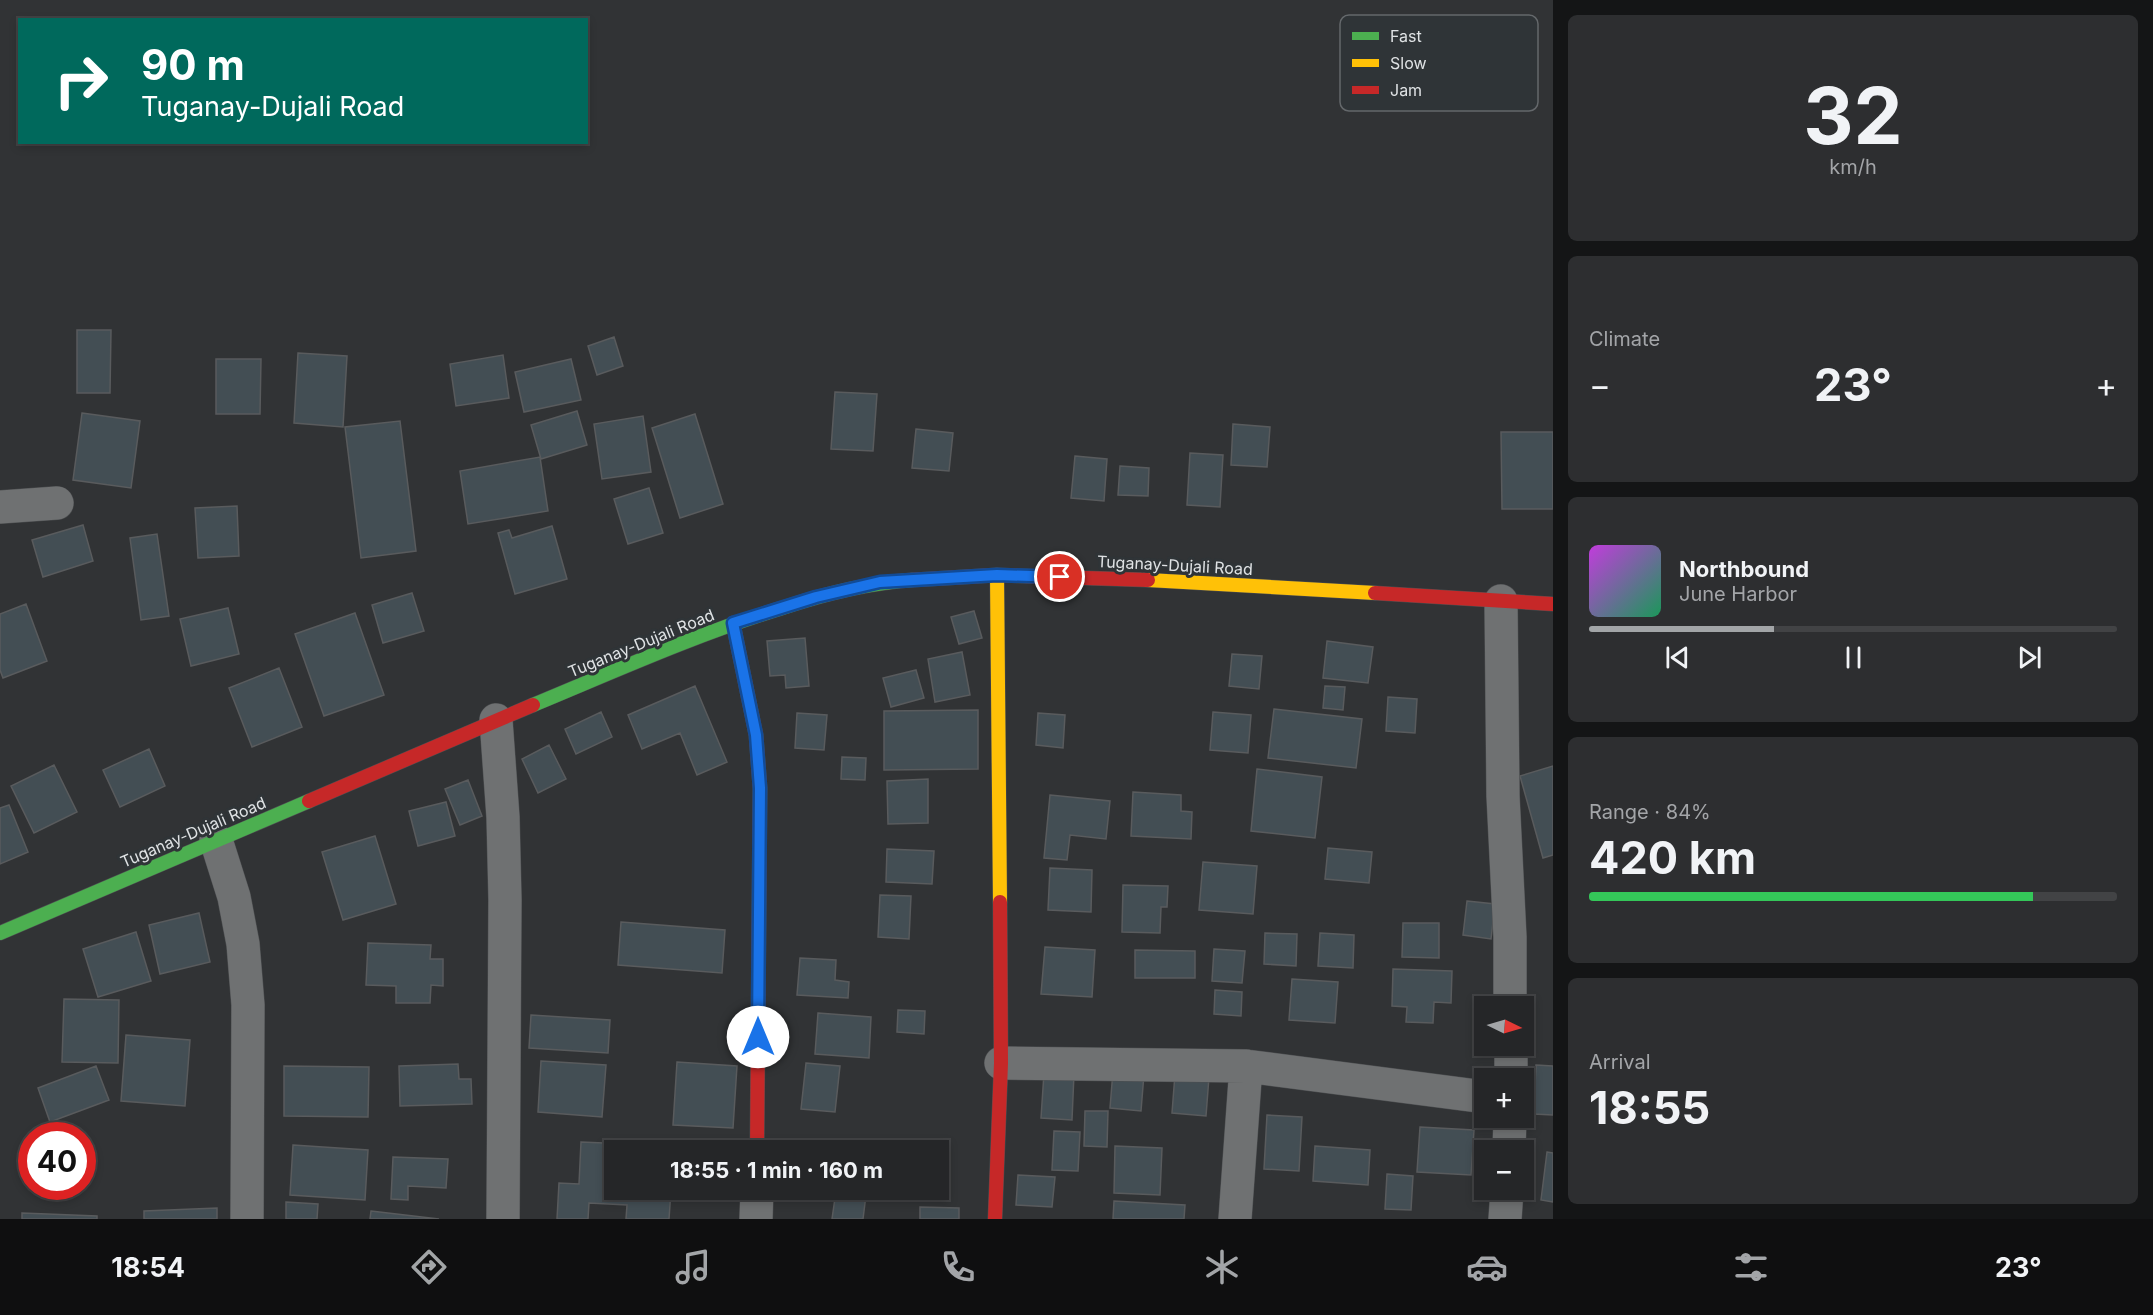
<!DOCTYPE html>
<meta charset="utf-8">
<style>
body{margin:0;font-family:Inter,sans-serif;background:#2d2e30;color:#f1f3f6;height:100vh;display:flex;flex-direction:column;font-size:22px;white-space:nowrap}
*{box-sizing:border-box;margin:0}
p{font-size:20px;color:#a3a5a8}
.icon{flex:none;width:33px;height:33px;fill:none;stroke:currentColor;stroke-width:2;stroke-linecap:round;stroke-linejoin:round}
.map{position:relative;flex:1;overflow:hidden}
.drawer{display:flex;flex-direction:column;gap:15px;padding:15px;background:#141516;width:600px}
.drawer>*{flex:none}
.guide{position:absolute;left:18px;top:18px;width:570px;height:126px;border-radius:0px;box-shadow:0 3px 9px #0003,0 0 0 2px #424345;background:#00695c;color:#fff;overflow:hidden}
.needle{width:39px;rotate:95deg}
.fabs{position:absolute;left:1474px;top:996px;display:grid;gap:12px}
.fabs a{display:grid;place-items:center;width:60px;height:60px;border-radius:0px;background:#252628;box-shadow:0 3px 9px #0003,0 0 0 2px #424345;font-size:30px}
.speed{position:absolute;left:18px;top:1122px;display:flex;gap:12px;font-size:30px;font-weight:700;text-align:center}
.speed>*{display:grid;place-content:center;width:78px;height:78px;border-radius:50%;background:#252628;box-shadow:0 3px 9px #0003,0 0 0 2px #424345;line-height:1}
.speed .limit{border:9px solid #d22;background:#fff;color:#111}
.pin{position:absolute;display:grid;place-items:center;width:51px;height:51px;color:#fff;margin:-26px;border:3px solid #fff;border-radius:50%;box-shadow:0 2px 6px #0007}
.me{position:absolute;width:66px;margin:-33px;rotate:0deg;stroke-linejoin:round;filter:drop-shadow(0 0 4px #0008)}
.turn{display:flex;align-items:center;gap:21px;height:126px;padding:0 24px;font-size:27px}
.turn .icon{width:78px;height:78px;stroke-width:2.5}
.turn b{display:block;font-size:42px;line-height:51px}
.big{font-size:45px;font-weight:700;line-height:1.1}
.drawer .widget{flex:1;display:flex;flex-direction:column;justify-content:center;gap:9px;min-width:0;padding:0 21px;border-radius:9px;background:#2d2e30}
.drawer .dial{align-items:center;gap:0}
.dial b{font-size:78px;line-height:1}
.song{display:flex;align-items:center;gap:18px}
.cover{width:72px;height:72px;border-radius:9px;background:linear-gradient(135deg,hsl(290 70% 55%),hsl(150 70% 35%))}
.played{height:6px;border-radius:3px;background:linear-gradient(90deg,#a2a5a7 35%,#424345 35%)}
.keys{display:flex;justify-content:space-around;direction:ltr}
.heat{display:flex;justify-content:space-between;align-items:center;font-size:33px;direction:ltr}
.charge{height:9px;border-radius:4px;background:linear-gradient(90deg,#34c759 84%,#424345 0)}
.trip{position:absolute;left:604px;top:1140px;width:345px;height:60px;border-radius:0px;background:#252628;box-shadow:0 3px 9px #0003,0 0 0 2px #424345;font-weight:700;line-height:60px;text-align:center}
.menu{display:flex;height:96px;justify-content:space-around;align-items:center;background:#0f0f10;color:#a3a5a8}
.menu .icon{width:42px;height:42px}
.menu .on{color:#a2a5a7}
.menu b{font-size:27px;color:#f1f3f6}
main{display:flex;flex:1;min-height:0}
.map>svg:first-child{display:block}
.building{fill:#434e54;stroke:#595b5d;stroke-width:1.5}
.lines{fill:none;stroke-linecap:round;stroke-linejoin:round}
.street-casing{stroke:#4d4f51;stroke-width:34}
.fast-casing{stroke:#4d4f51;stroke-width:15}
.slow-casing{stroke:#4d4f51;stroke-width:15}
.jam-casing{stroke:#4d4f51;stroke-width:15}
.street{stroke:#6f7172;stroke-width:33}
.fast{stroke:#4caf50;stroke-width:14}
.slow{stroke:#ffc107;stroke-width:14}
.jam{stroke:#c62828;stroke-width:14}
.route-casing{stroke:#114b97;stroke-width:15}
.route{stroke:#1a73e8;stroke-width:10}
.labels{text-anchor:middle;dominant-baseline:central;stroke-width:6;stroke-linejoin:round;paint-order:stroke}
.street-label{font-size:16px;fill:#dfe2e4;stroke:#2f3437}
.key{fill:#2f3437;stroke:#64686b;stroke-width:1.5}
.key-label{font-size:16px;fill:#dfe2e4}
</style>
<main>
<div class="map">
<svg width="1553" height="1219" viewBox="0 0 1553 1219">
<rect width="100%" height="100%" fill="#313335"/>
<path class="building" d="M77 330H111L110 393H77Z
M614 337 623 366 597 375 588 346Z
M298 353 347 356 343 427 294 423Z
M503 355 509 398 456 406 450 364Z
M216 359H261L260 414H216Z
M571 359 581 400 524 412 515 372Z
M835 392 877 394 873 451 831 449Z
M577 411 587 445 541 459 531 425Z
M82 413 140 421 131 488 73 480Z
M695 414 723 504 680 518 652 428Z
M643 416 651 472 602 479 594 424Z
M400 421 416 551 361 558 345 427Z
M1233 424 1270 427 1267 467 1231 465Z
M916 429 953 433 949 471 912 468Z
M1501 432H1553V509H1502Z
M1190 453 1223 455 1220 507 1187 505Z
M1075 456 1107 459 1104 501 1071 498Z
M540 457 548 511 468 524 460 471Z
M1120 466 1149 468 1148 496 1118 495Z
M649 488 663 533 628 544 614 499Z
M237 506 239 556 198 558 195 508Z
M83 525 93 561 43 577 32 540Z
M552 526 567 579 515 594 498 533 509 530 512 538Z
M157 534 169 616 141 620 130 538Z
M412 593 424 631 383 643 372 605Z
M26 604 47 661 3 678 0 670V614Z
M228 608 239 654 191 666 180 619Z
M974 611 982 638 959 644 951 617Z
M355 613 384 695 324 716 295 634Z
M805 638 809 686 786 688 785 675 770 676 767 641Z
M1327 641 1373 647 1368 683 1323 678Z
M962 652 970 695 935 702 928 659Z
M1232 654 1262 656 1259 689 1229 686Z
M279 668 302 727 252 747 229 688Z
M916 670 924 698 891 707 883 678Z
M695 686 727 762 697 775 680 733 642 749 628 715Z
M1325 686 1345 687 1343 710 1323 708Z
M1388 697 1417 699 1415 733 1386 731Z
M1274 709 1362 719 1356 768 1268 758Z
M978 710V769L884 770V711Z
M601 712 612 737 576 754 565 729Z
M1213 712 1251 715 1248 753 1210 750Z
M797 713 827 715 824 750 795 748Z
M1038 713 1065 715 1063 748 1036 745Z
M549 745 566 779 538 793 522 759Z
M149 749 165 786 120 807 103 770Z
M842 757 866 758 865 780 841 779Z
M54 765 77 812 34 833 11 786Z
M1553 766V855L1543 858 1520 776Z
M1257 769 1322 777 1315 838 1251 831Z
M928 779V823L888 824 887 781Z
M468 780 482 816 460 825 445 789Z
M1133 792 1181 795V811L1192 812 1191 839 1131 836Z
M1050 795 1110 801 1106 839 1070 835 1067 860 1044 858Z
M446 802 455 836 418 846 409 811Z
M9 805 28 852 0 864V808Z
M375 836 396 904 343 920 322 852Z
M1328 848 1372 852 1369 883 1325 879Z
M887 849 934 851 932 884 886 882Z
M1203 862 1257 866 1253 914 1199 910Z
M1050 868 1092 870 1091 912 1048 910Z
M1123 885 1168 886 1167 907H1161L1160 933 1122 932Z
M880 895 911 896 909 939 878 937Z
M1467 901 1495 904 1491 939 1463 935Z
M199 913 210 962 160 974 149 925Z
M621 922 725 930 722 973 618 965Z
M1403 923H1439V958L1402 957Z
M136 932 151 981 98 997 83 949Z
M1265 933 1297 934 1296 966 1264 964Z
M1320 933 1354 935 1353 968 1318 966Z
M368 943 431 945 430 959H443V986L431 985 430 1003H396V986L366 985Z
M1045 947 1095 950 1092 997 1041 994Z
M1214 949 1245 951 1242 983 1212 981Z
M1135 950 1195 951V978H1135Z
M800 958 836 960 835 980 849 982 848 998 797 995Z
M1393 969 1452 971 1451 1003 1434 1002 1433 1023 1406 1022 1407 1007 1392 1006Z
M1292 979 1338 982 1335 1023 1289 1020Z
M1215 990 1242 992 1241 1016 1214 1014Z
M64 999 119 1000 118 1063 62 1062Z
M898 1010 925 1011 924 1034 897 1032Z
M818 1013 871 1017 869 1058 815 1054Z
M531 1015 610 1020 608 1053 529 1048Z
M126 1035 190 1040 185 1106 121 1101Z
M541 1061 606 1065 602 1117 538 1112Z
M677 1062 737 1066 733 1128 673 1125Z
M806 1063 840 1066 835 1112 801 1109Z
M458 1064 459 1079H471L472 1104 400 1106 399 1066Z
M1536 1065 1553 1066V1115L1534 1114Z
M96 1066 109 1100 50 1122 38 1088Z
M284 1066 369 1067 368 1117 284 1116Z
M1113 1071 1144 1074 1141 1111 1110 1108Z
M1044 1073 1074 1074 1072 1120 1041 1118Z
M1175 1074 1209 1077 1206 1116 1172 1113Z
M1085 1111H1108L1107 1147 1084 1146Z
M1267 1115 1302 1117 1299 1171 1264 1169Z
M1420 1127 1474 1130 1471 1175 1417 1172Z
M1054 1131 1080 1132 1078 1171 1052 1170Z
M581 1142 673 1146V1150H615V1190H671L669 1219H626L627 1205 589 1203 588 1219H557L559 1183 579 1184Z
M293 1145 368 1150 365 1200 290 1195Z
M1115 1146 1162 1148 1160 1195 1114 1193Z
M1315 1146 1370 1150 1368 1185 1313 1181Z
M1547 1152 1553 1153V1202L1541 1200Z
M393 1157 448 1159 446 1188 408 1186V1200L391 1199Z
M1387 1174 1413 1176 1411 1210 1385 1209Z
M1018 1175 1055 1177 1052 1207 1016 1205Z
M836 1191 866 1195 863 1219H832Z
M1114 1201 1185 1205 1184 1219H1113Z
M286 1202 318 1204 317 1219H286Z
M920 1207 959 1208V1219H920Z
M217 1208V1219H144V1211Z
M371 1211 439 1219H370Z
M22 1213 97 1216V1219H22Z"/>
<g class="lines">
<g class="street-casing">
<path id="street" d="M0 507 57 503
M1501 601 1503 796 1510 937V1006
M496 720 503 817 505 900 503 1219
M216 840 234 897 243 944 248 1005 247 1219
M1511 1046V1078
M1001 1063 1246 1066 1235 1219
M1246 1066 1485 1097
M1509 1150 1510 1118
M756 1219 757 1190
M1505 1219 1507 1190"/>
</g>
<g class="fast-casing">
<path id="fast" d="M533 705C615 671 697 634 782 608 824 594 867 583 912 580
M0 933 309 801"/>
</g>
<g class="slow-casing">
<path id="slow" d="M997 575 1000 902
M1148 580 1375 593"/>
</g>
<g class="jam-casing">
<path id="jam" d="M912 580 997 575 1148 580
M1375 593 1553 604
M733 623 756 735 760 788 757 1150
M309 801 533 705
M995 1219 1001 1063 1000 902"/>
</g>
<use href="#street" class="street"/>
<use href="#fast" class="fast"/>
<use href="#slow" class="slow"/>
<use href="#jam" class="jam"/>
</g>
<g class="lines">
<g class="route-casing">
<path id="route" d="M758 1037 760 788 756 735 733 623 816 597 880 582 997 575 1060 577"/>
</g>
<use href="#route" class="route"/>
</g>
<g class="labels">
<g class="street-label">
<text transform="translate(1175 565) rotate(3)">Tuganay-Dujali Road</text>
<text transform="translate(641 643) rotate(-22)">Tuganay-Dujali Road</text>
<text transform="translate(193 832) rotate(-23)">Tuganay-Dujali Road</text>
</g>
</g>
<rect x="1340" y="15" width="198" height="96" rx="9" class="key"/>
<rect x="1352" y="32" width="27" height="8" fill="#4caf50"/>
<rect x="1352" y="59" width="27" height="8" fill="#ffc107"/>
<rect x="1352" y="86" width="27" height="8" fill="#c62828"/>
<g class="key-label">
<text x="1390" y="42">Fast</text>
<text x="1390" y="69">Slow</text>
<text x="1390" y="96">Jam</text>
</g>
</svg>
<div class="fabs">
<a><svg class="needle" viewBox="-14 -14 28 28"><path d="M0-13l5 13h-10z" fill="#e53935"/><path d="M0 13l5-13h-10z" fill="#a3a5a8"/></svg></a>
<a>+</a>
<a>−</a>
</div>
<div class="speed"><div class="limit">40</div></div>
<div class="pin" style="left:1060px;top:577px;background:#d93025"><svg class="icon" aria-label="arrive" viewBox="0 0 24 24"><path d="M6 21V4h12l-3 4 3 4H6"/></svg></div>
<svg class="me" style="left:758px;top:1037px" viewBox="-20 -20 40 40"><circle r="19" fill="#fff"/><path d="M0-13L10 11 0 6-10 11z" fill="#1a73e8"/></svg>
<div class="trip">18:55 · 1 min · 160 m</div>
<div class="guide">
<div class="turn"><svg class="icon" aria-label="right" viewBox="0 0 24 24"><path d="M7 20v-9h11M14 6l5 5-5 5"/></svg><div><b>90 m</b>Tuganay-Dujali Road</div></div>
</div>
</div>
<section class="drawer">
<div class="widget dial"><b>32</b><p>km/h</p></div>
<div class="widget"><p>Climate</p>
<div class="heat"><a>−</a><b class="big">23°</b><a>+</a></div>
</div>
<div class="widget">
<div class="song"><i class="cover"></i><div><b>Northbound</b><p>June Harbor</p></div></div>
<div class="played"></div>
<div class="keys"><svg class="icon" aria-label="previous" viewBox="0 0 24 24"><path d="M18 5L8 12l10 7zM5 5v14"/></svg><svg class="icon" aria-label="pause" viewBox="0 0 24 24"><path d="M8 5v14M16 5v14"/></svg><svg class="icon" aria-label="next" viewBox="0 0 24 24"><path d="M6 5l10 7-10 7zM19 5v14"/></svg></div>
</div>
<div class="widget"><p>Range · 84%</p><b class="big">420 km</b><div class="charge"></div></div>
<div class="widget"><p>Arrival</p><b class="big">18:55</b></div>
</section>
</main>
<nav class="menu">
<b>18:54</b>
<svg class="icon on" aria-label="directions" viewBox="0 0 24 24"><path d="M12 3l9 9-9 9-9-9zM9 14v-3h6M13 9l2 2-2 2"/></svg>
<svg class="icon" aria-label="music" viewBox="0 0 24 24"><path d="M9 18V5l10-2v13"/><circle cx="6" cy="18" r="3"/><circle cx="16" cy="16" r="3"/></svg>
<svg class="icon" aria-label="phone" viewBox="0 0 24 24"><path d="M5 4h4l2 5-3 2q2 4 5 5l2-3 5 2v4C11 20 4 13 5 4z"/></svg>
<svg class="icon" aria-label="climate" viewBox="0 0 24 24"><path d="M12 3v18M4 7l16 10M4 17L20 7"/></svg>
<svg class="icon" aria-label="car" viewBox="0 0 24 24"><path d="M5 17H2v-5l4-1 3-4h7l3 4 3 1v5h-3M9 17h6M6 11h13"/><circle cx="7" cy="17" r="2"/><circle cx="17" cy="17" r="2"/></svg>
<svg class="icon" aria-label="filters" viewBox="0 0 24 24"><path d="M4 7h16M4 17h16"/><circle cx="9" cy="7" r="2"/><circle cx="15" cy="17" r="2"/></svg>
<b>23°</b>
</nav>
